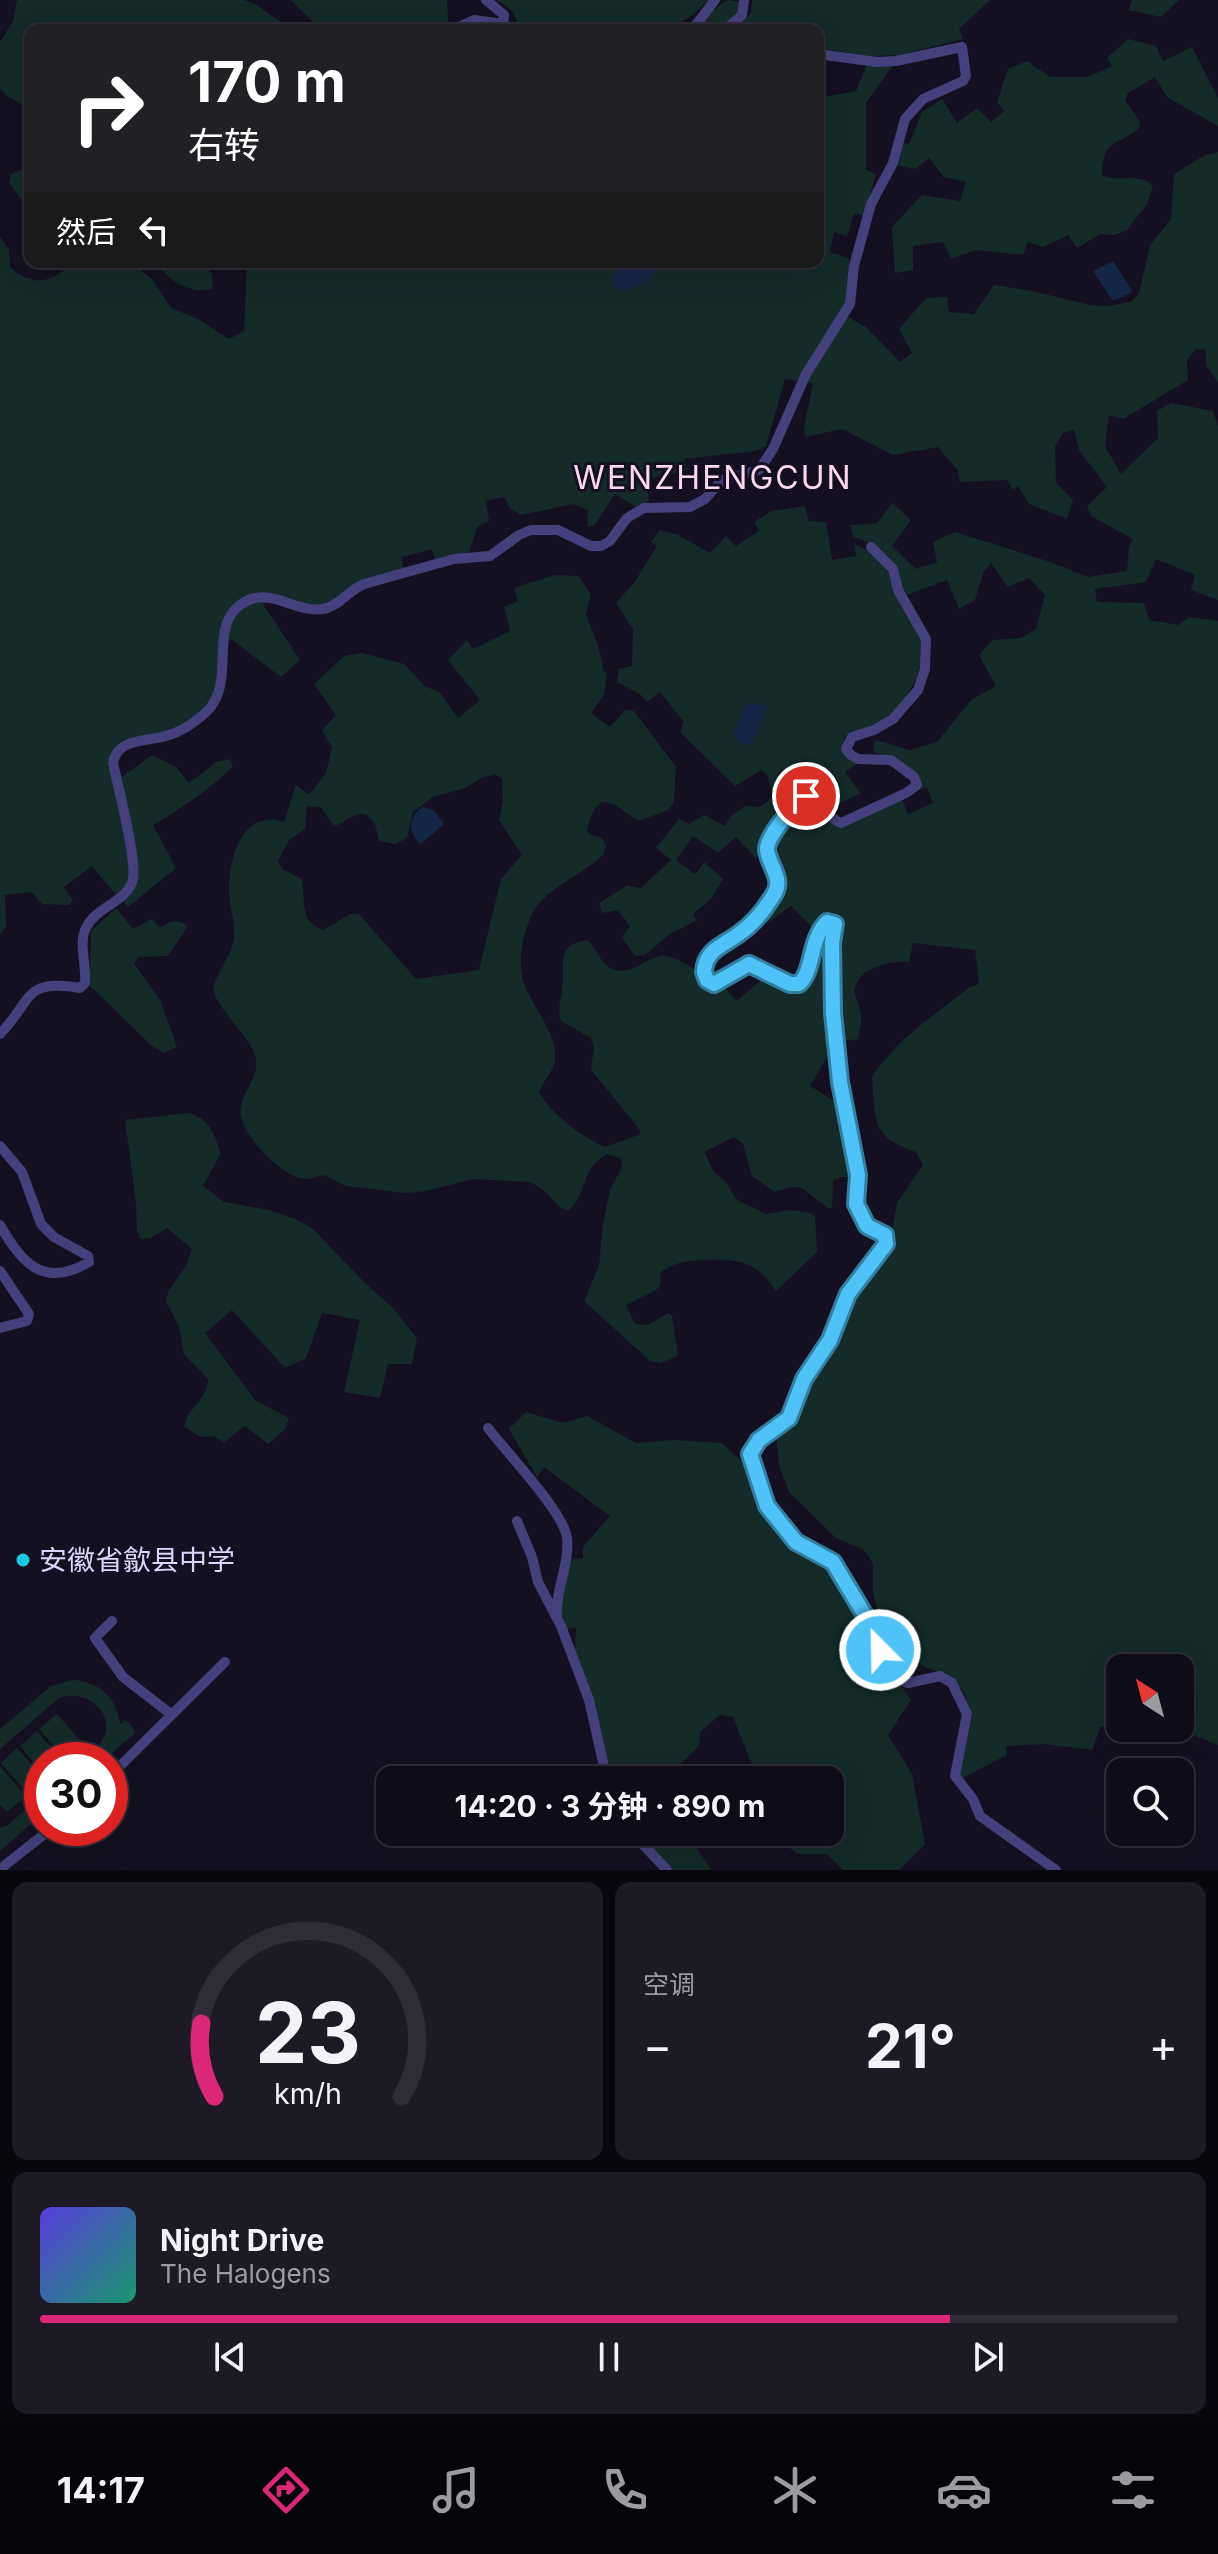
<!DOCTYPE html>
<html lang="zh">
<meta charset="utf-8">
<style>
body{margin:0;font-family:Inter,"Noto Sans SC",sans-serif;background:#1d1a26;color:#f1f3f6;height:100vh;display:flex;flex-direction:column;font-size:30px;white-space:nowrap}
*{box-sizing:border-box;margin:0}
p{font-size:26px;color:#9b9ba2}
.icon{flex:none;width:44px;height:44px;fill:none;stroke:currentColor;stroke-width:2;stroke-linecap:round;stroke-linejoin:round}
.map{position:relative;height:1870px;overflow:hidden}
.drawer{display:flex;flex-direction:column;gap:12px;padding:12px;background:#08070e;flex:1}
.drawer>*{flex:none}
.hud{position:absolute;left:24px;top:24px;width:800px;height:244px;border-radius:16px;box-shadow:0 8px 32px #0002,0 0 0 2px #2f2c38;background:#202124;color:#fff;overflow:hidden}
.needle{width:52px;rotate:324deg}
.controls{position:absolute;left:1106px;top:1654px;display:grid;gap:16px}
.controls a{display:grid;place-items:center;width:88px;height:88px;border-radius:16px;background:#0f0c19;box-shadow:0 8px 32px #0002,0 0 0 2px #2f2c38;font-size:40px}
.speed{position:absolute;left:24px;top:1742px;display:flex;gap:16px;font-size:40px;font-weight:700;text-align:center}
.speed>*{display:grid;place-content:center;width:104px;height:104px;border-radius:50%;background:#0f0c19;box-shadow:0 8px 32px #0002,0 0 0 2px #2f2c38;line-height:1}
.speed .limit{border:12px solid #d22;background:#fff;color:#111}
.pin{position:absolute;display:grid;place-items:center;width:68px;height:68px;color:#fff;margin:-34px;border:4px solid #fff;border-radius:50%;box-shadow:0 2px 8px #0007}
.me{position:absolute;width:88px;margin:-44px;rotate:337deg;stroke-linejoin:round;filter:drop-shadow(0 0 6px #0008)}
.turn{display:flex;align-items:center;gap:28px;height:168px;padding:0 32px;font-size:36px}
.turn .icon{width:104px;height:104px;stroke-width:2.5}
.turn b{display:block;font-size:56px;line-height:68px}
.then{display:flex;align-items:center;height:76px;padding:0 32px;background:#0003;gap:16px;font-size:30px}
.big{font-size:60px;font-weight:700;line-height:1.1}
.drawer .card{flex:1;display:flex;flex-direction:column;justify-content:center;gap:12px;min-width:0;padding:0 28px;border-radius:16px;background:#1d1a26}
.drawer .dial{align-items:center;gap:0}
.dial svg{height:208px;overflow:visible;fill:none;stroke:#2f2c38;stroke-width:7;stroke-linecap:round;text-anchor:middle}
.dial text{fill:#f1f3f6;stroke:none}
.song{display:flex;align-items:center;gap:24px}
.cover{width:96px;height:96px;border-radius:12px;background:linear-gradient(135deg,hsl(250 70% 55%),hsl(160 70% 35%))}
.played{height:8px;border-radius:4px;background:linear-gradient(90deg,#db2777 80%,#2f2c38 80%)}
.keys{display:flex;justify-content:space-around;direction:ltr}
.heat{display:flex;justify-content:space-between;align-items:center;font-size:44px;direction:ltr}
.drawer .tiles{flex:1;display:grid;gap:12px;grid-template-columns:1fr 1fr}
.card:last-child{grid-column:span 2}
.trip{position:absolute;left:376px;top:1766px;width:468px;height:80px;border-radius:16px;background:#0f0c19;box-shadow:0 8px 32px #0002,0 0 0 2px #2f2c38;font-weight:700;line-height:80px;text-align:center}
.menu{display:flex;height:128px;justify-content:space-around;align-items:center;background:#06050a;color:#9b9ba2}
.menu .icon{width:56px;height:56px}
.menu .active{color:#db2777}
.menu b{font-size:36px;color:#f1f3f6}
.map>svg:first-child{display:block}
.green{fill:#142b2a;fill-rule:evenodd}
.water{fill:#152746}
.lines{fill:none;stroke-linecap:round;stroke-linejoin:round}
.minor{stroke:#44407b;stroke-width:10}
.route-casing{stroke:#337fa1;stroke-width:20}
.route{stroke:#4fc3f7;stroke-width:14}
.poi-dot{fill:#1ac9e2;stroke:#141021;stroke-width:3}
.labels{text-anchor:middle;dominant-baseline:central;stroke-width:6;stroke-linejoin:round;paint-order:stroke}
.poi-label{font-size:28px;fill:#dad5fa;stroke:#141021;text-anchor:start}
.quarter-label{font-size:32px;letter-spacing:2px;fill:#fad7ed;stroke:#141021}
</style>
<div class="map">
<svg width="1218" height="1870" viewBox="0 0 1218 1870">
<rect width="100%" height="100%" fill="#141021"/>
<path class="green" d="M17 0H244L257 5 292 30H30V109L7 96 0 88V42L13 21Z
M291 0H447L449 30H321Z
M497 0H708C675 34 673 24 631 22L620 30H514L518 24 513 11Z
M727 0 739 2 737 15 719 30H698L712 11Z
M752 0H990L959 29 963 39 899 55 870 56 818 48V30H734L751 13Z
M1132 0H1179L1161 17 1129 10Z
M1128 39 1156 46 1163 61 1192 47 1218 98V126L1167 97 1155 77 1128 93 1125 100 1140 122V127C1115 148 1103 138 1102 175 1118 184 1139 171 1153 186L1147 204 1127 230 1114 235 1100 234 1077 248 1068 235 1043 247 1028 242 1023 255 976 250 951 259 943 242 913 246V270L895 273 892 227 922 195 960 201 966 182 944 177 929 158 915 169 898 165 904 143 909 144 922 112 942 99 957 123 977 108 991 122 1004 111 997 102 1008 69 1027 61 1050 77H1088L1112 66 1107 58Z
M867 65H893L866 103V170L876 174 864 215 854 214 847 236 834 232 830 252 849 259V291L841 313 801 381 785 379 766 446 756 451 684 459 687 470 647 479 649 501 636 507 615 494 594 526H587L588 510 573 504 521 515 510 508 504 497 486 501 489 521 477 527 469 552 435 559 432 549 402 557 404 570 367 579 338 607 271 601 263 604 300 660 281 677 231 639C221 654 223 672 216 688 198 728 155 735 117 748L116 795 130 869 129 883 116 895 92 866 64 887 73 900 69 905 42 904 32 892 5 895 6 926 0 935V237L9 249 10 267C32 287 53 284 72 262H131L152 279 171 308 198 319 229 339 244 331 247 262H818V94L823 97 856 91Z
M1218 152V382L1207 367 1205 350 1196 349 1187 360 1188 380 1123 419 1109 415 1105 446 1121 474 1158 438 1157 411 1171 403 1213 411 1218 426V600L1191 590 1195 575 1156 559 1146 582 1095 589 1097 602 1144 603 1149 620 1178 625 1189 617 1218 621V1745L1175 1728H1180V1668H1120V1728H1143L1140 1733 1101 1726 1092 1750 1044 1744 1006 1746 1007 1755 962 1778 960 1774 972 1718 964 1691 952 1677 925 1667 910 1656 876 1606 873 1592V1564L869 1556 862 1549 836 1538 789 1492 779 1465 776 1433 829 1352 853 1292 889 1247 897 1203 923 1165 916 1152C870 1136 876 1121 872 1077 896 1039 936 1014 970 987L979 984 975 950 913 943 909 962C892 960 858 968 855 989 854 997 860 1005 861 1014 862 1022 859 1031 858 1039L843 1041 838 968 843 922 840 914 830 912 813 928 791 906 769 922 765 915 784 881 772 848 774 841 808 800H813C822 809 824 822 837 826L902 800 908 814 933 803 927 787 920 789 897 761 873 751 875 740 910 750 937 742 972 699 996 686 979 655 992 640 1021 638 1036 629 1045 595 1029 578 1008 587 991 563 983 573 975 600 959 609 947 580 904 596C895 561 888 548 853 537L851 525 877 523 892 503 911 520 892 546 916 569 937 562 933 542 955 532 1047 561 1088 577 1127 571 1129 546 1133 539 1091 516 1087 506 1107 487 1079 450 1074 430 1063 433 1055 447 1056 483 1073 500 1067 519 1029 504 1018 486 1013 490 1007 480 960 482 958 471 938 447 893 455 842 429 805 437 804 428 813 383 805 382 846 316 866 327 900 362 912 353 899 329 926 298 947 297 949 312 974 314 994 285 1032 291 1090 305 1108 306 1131 302 1139 293 1150 245 1171 219 1174 174 1205 155Z
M23 169H30V210L9 183 11 174Z
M156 262H204L212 274 213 289C190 294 169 282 156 262Z
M805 506 809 521 826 522 832 560 856 556 854 544C863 549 874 553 881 559 891 568 921 629 923 642 926 669 907 700 888 718 875 729 856 727 844 738V754L857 764 845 772 861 793 830 808 819 791 808 790 800 795 764 837 761 853 756 858 736 837 718 853 693 836 676 860 695 874 704 862 723 879 711 899 693 914 697 920 670 934 645 955 635 956 622 937 630 926 618 910 602 913 599 903 627 886 641 888 671 860 656 848 679 819 689 824 704 815 725 826 730 817 745 806 760 807 773 796 767 775 761 770 735 786 680 732 684 722 660 692 647 702 640 694 617 682 619 669 632 666 633 629 616 603 634 583 657 546 651 542 660 530 678 535 710 553 726 536 736 546 759 531 754 522 771 511Z
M555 575 578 576 591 594 586 615 598 645 604 672 607 671 604 695 591 713 610 727 625 710 634 711 676 767 674 802 668 810 639 821C611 804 599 785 587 830L589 834 602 838 606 846 603 855C585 872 561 882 543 899 526 915 516 958 523 980 530 1004 553 1027 555 1053 557 1070 544 1078 539 1092 553 1116 581 1136 605 1147L641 1134 637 1126 591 1070 594 1047 591 1038 561 1021C557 1008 561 1002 562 990 566 967 553 945 587 940 596 948 601 964 612 969 630 977 644 959 660 956 672 954 686 965 696 970L697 978 705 987 722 985 737 1001 765 977 801 986 826 930 830 928 828 1020 831 1055 827 1057 810 1086 837 1103 853 1167 852 1177H841L833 1181 832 1208H828L802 1188 793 1187 775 1192 752 1176 743 1144 734 1137 704 1152 714 1172 725 1181 737 1200 766 1214 789 1210 807 1212 815 1216 817 1252 776 1291C756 1260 738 1259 704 1260 686 1261 675 1262 661 1272L660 1286 656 1290 626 1305 635 1324 648 1325 668 1313 672 1316 678 1356 661 1363 650 1361 584 1301 599 1266 603 1224 610 1190 622 1167 621 1158 607 1154C580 1168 588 1195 568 1211L559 1207 547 1193 531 1182 474 1179 426 1191 406 1193 346 1186 324 1175C316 1176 309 1181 300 1178 278 1172 235 1130 241 1106 244 1090 259 1076 256 1059 252 1038 219 1012 213 990 216 971 232 956 234 938 235 921 229 904 229 887 230 855 244 808 284 822L296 785 309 795 326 773 332 748 322 730 336 715 314 684 344 656 362 653 404 664 425 686 440 693 458 718 480 700 448 660 467 640 473 649 510 631 504 607 518 601 514 588ZM495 774 502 779 503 802 499 820 522 855 501 879 479 970 416 979 359 914H350L323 930C298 921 306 899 302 879L282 869 278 861 289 840 305 829 307 806 321 807 334 826C346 823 353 811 367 815L375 824 379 841 395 844 407 838 413 812 433 797 465 788 481 778Z
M152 755 176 767 189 783 216 762 230 759 233 766C223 780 169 817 153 825L176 868 128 907 122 900 137 884 138 870 119 779Z
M116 908 133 929 152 919 160 928C171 921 176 918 188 926L168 956 139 957 134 963 161 1002 177 1047 164 1053 152 1046 90 986 91 931Z
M189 1113C210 1119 214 1134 221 1153L203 1186 224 1202 269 1210 295 1219 312 1228 366 1284 393 1308 417 1338 412 1364H388L380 1398 344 1392 360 1320 322 1313 306 1358 285 1368 232 1310 205 1333 256 1401 289 1418 285 1429 268 1444 245 1426 224 1442 213 1436 200 1437 184 1426C188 1408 208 1398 208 1379L184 1354 179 1326 166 1302 168 1292 186 1266 192 1249 167 1228 151 1238 141 1239 137 1231 136 1202 125 1120Z
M526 1412 563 1423 587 1416 636 1443 673 1440 722 1443 752 1471 791 1544 804 1553 829 1565 869 1627 878 1653 911 1700 888 1735 912 1774 925 1844 899 1870H843L827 1854H797L770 1832H830V1780H744L756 1775 733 1717 720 1715 700 1732 699 1746 669 1775 670 1780H609L575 1649 576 1628 566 1629 559 1615 568 1560 583 1558V1547L610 1516 544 1467 537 1477 509 1429Z
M72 1680C99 1681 117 1698 120 1724L126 1720 136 1732 104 1760H82C89 1754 97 1749 102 1741 118 1713 85 1688 59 1698L0 1749V1729L51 1686Z
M57 1714 84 1745 67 1760 39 1729Z
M37 1731 62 1760H42V1772L20 1746Z
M17 1748 42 1776V1782L28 1794 1 1763Z
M0 1766 26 1796 7 1812 0 1805Z
M42 1795V1814L0 1851V1828L8 1825Z
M635 1832H691L693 1843 712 1870H672Z"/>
<path class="water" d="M1113 261 1133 292 1113 301 1093 271Z
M622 262H660L646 282 623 292 615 287 611 279Z
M751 703 768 706 752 744 745 745 732 736 745 707Z
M423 807 434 810 444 824 421 844C408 833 407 817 423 807Z"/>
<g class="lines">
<path class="minor" d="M460 30 461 26 474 20 503 24 504 15 486 0
M635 30H653
M692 30 715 0
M725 30 742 15 744 0
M871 547 893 569 898 590 926 639 925 669 918 690 893 719 874 730 852 737 846 749 851 755 858 759 891 760 914 777 917 785 906 793 841 823C825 818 826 799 809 795L802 799 768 842C766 858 783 875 777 890 771 905 753 923 741 933 725 946 700 951 705 977L711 983 719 982 749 964 790 984H799C813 971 809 940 827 922L835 924 832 943 833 1013 840 1082 858 1175 856 1204 867 1226 885 1235 886 1244 848 1294 830 1340 804 1379 789 1418 755 1444 750 1457 767 1506 796 1542 834 1564 872 1627 880 1650 898 1679 908 1683 940 1676 952 1683 967 1714 955 1776 973 1799 980 1816 1056 1870
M0 1034C33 1000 23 978 80 988L85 983C87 967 78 943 86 928 95 907 128 902 133 879 137 860 118 786 113 763 117 737 150 742 169 735 183 731 200 719 210 708 235 677 209 628 240 605 268 584 293 613 323 609 338 607 349 590 364 584L454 559 490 556 519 535 531 530H558L591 546H601L610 541 627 518 644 508 690 507 705 499 722 480 759 470 773 449 806 374 850 304 854 266 871 204 893 163 905 119 923 99 963 81 966 76 962 47 896 61 877 62 818 54
M0 1146 22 1172 41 1224 54 1237 88 1256 89 1262C44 1289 21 1263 0 1225
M0 1271 29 1314 27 1321 0 1328
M488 1428C506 1452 564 1512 567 1538 570 1564 555 1590 557 1617
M517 1521 532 1557 538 1582 561 1626 589 1700 607 1780
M112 1621 95 1638 123 1677 172 1715
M110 1776 225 1662
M631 1832 667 1870
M0 1869 52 1828"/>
</g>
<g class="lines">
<g class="route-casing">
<path id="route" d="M806 796C795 803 766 837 767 850 769 867 785 879 773 896 765 909 753 924 740 933 725 945 705 949 704 972L707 980 714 984 749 964 790 984H799C814 971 809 940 827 922L835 924 832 943 833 1013 840 1082 858 1175 856 1204 867 1226 885 1235 886 1244 848 1294 830 1340 804 1379 789 1418 759 1440 750 1454 767 1506 796 1542 833 1562 872 1627 880 1650"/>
</g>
<use href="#route" class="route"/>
</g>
<circle class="poi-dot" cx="23" cy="1560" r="8"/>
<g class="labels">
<g class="poi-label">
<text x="39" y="1560">安徽省歙县中学</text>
</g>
<g class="quarter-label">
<text x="713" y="477">WENZHENGCUN</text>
</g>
</g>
</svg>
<div class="controls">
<a><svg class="needle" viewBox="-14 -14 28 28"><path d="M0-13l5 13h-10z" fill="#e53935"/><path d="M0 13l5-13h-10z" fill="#9b9ba2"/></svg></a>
<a><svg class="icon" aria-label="search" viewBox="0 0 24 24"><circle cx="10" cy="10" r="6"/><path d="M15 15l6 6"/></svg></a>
</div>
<div class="speed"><div class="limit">30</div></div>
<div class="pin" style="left:806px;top:796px;background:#d93025"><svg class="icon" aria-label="arrive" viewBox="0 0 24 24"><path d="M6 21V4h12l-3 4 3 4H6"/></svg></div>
<svg class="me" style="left:880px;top:1650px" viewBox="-20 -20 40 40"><circle r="17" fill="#4fc3f7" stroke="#fff" stroke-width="3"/><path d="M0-11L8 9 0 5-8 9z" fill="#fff"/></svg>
<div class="trip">14:20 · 3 分钟 · 890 m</div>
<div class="hud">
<div class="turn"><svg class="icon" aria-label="right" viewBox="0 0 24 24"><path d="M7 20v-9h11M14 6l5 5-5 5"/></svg><div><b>170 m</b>右转</div></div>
<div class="then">然后<svg class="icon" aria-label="left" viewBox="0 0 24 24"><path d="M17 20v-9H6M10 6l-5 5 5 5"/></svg></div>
</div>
</div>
<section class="drawer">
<div class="tiles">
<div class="card dial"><svg viewBox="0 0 100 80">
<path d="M14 69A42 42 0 1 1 86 69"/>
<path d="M14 69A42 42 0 0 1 9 41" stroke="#db2777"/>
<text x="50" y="56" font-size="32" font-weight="700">23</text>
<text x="50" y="72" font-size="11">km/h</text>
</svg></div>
<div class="card"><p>空调</p>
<div class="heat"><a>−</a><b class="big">21°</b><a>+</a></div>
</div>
<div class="card">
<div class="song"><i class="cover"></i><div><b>Night Drive</b><p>The Halogens</p></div></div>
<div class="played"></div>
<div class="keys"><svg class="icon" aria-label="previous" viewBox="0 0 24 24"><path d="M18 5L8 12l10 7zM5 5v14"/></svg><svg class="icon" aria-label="pause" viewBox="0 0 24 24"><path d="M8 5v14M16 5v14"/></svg><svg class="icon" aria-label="next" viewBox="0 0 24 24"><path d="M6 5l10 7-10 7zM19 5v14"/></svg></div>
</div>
</div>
</section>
<nav class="menu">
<b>14:17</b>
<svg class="icon active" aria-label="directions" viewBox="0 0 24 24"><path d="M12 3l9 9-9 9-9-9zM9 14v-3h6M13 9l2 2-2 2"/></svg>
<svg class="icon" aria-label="music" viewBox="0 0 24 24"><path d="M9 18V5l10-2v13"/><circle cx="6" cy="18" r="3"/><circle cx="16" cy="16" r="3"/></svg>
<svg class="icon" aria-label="phone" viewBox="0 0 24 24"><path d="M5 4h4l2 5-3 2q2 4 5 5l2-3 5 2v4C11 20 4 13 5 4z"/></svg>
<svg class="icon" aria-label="climate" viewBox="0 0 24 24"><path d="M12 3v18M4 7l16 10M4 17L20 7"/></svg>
<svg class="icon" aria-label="car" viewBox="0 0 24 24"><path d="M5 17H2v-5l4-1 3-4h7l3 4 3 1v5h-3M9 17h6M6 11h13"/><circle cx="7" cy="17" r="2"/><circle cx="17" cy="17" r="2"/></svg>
<svg class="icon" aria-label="filters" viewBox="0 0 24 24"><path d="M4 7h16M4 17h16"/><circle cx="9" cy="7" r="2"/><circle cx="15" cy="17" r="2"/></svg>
</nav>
